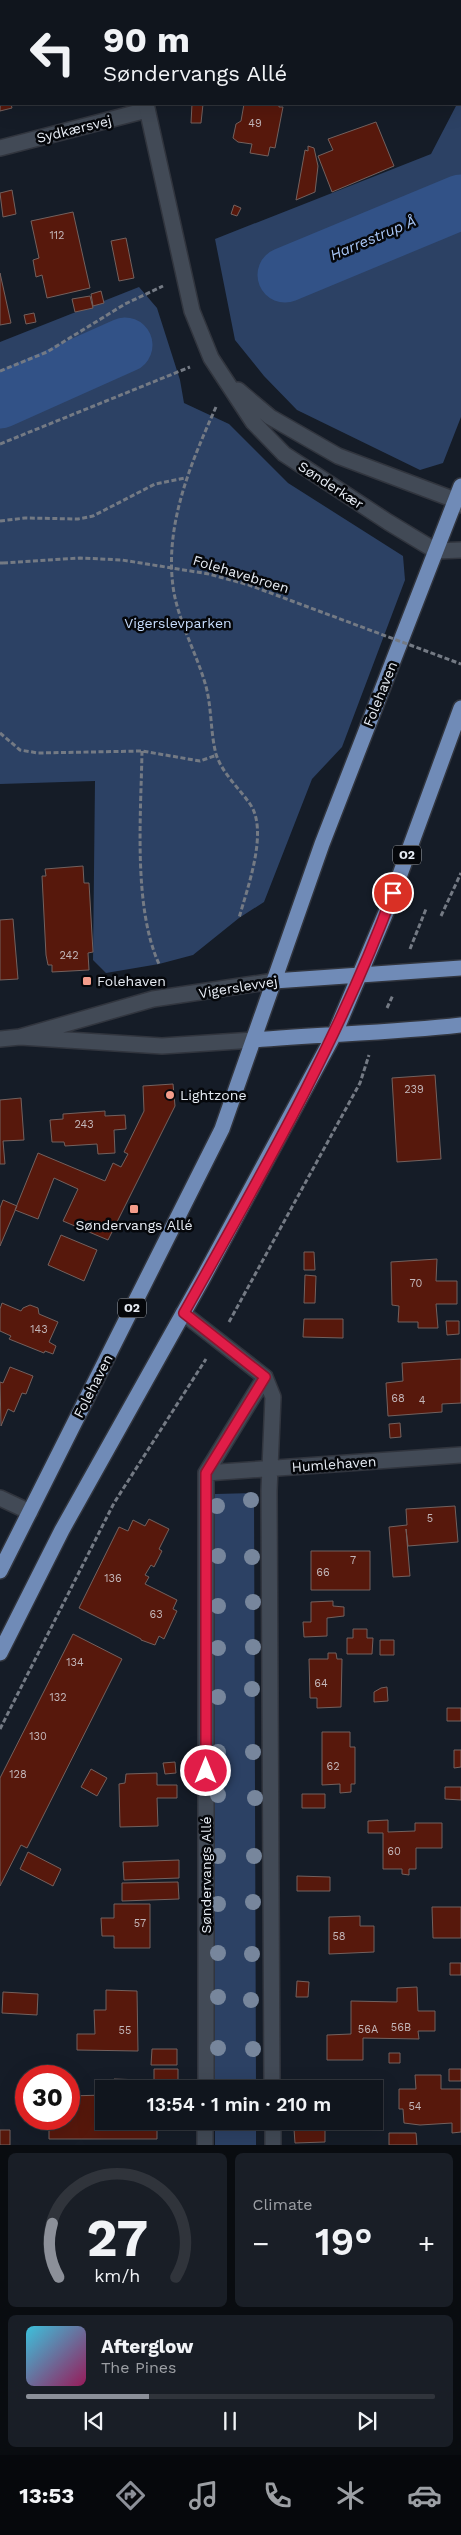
<!DOCTYPE html>
<meta charset="utf-8">
<style>
body{margin:0;font-family:"Work Sans",sans-serif;background:#191e26;color:#f1f3f6;height:100vh;display:flex;flex-direction:column;font-size:19px;white-space:nowrap}
*{box-sizing:border-box;margin:0}
p{font-size:16px;color:#9c9fa4}
.icon{flex:none;width:28px;height:28px;fill:none;stroke:currentColor;stroke-width:2;stroke-linecap:round;stroke-linejoin:round}
.map{position:relative;height:2145px;overflow:hidden}
.panel{display:flex;flex-direction:column;gap:8px;padding:8px;background:#090c10;flex:1}
.panel>*{flex:none}
.hud{position:absolute;left:0px;top:0px;width:461px;height:105px;box-shadow:0 5px 20px #0002,0 0 0 1px #30343b;background:#10151d;color:#f1f3f6;overflow:hidden}
.speed{position:absolute;left:15px;top:2065px;display:flex;gap:10px;font-size:25px;font-weight:700;text-align:center}
.speed>*{display:grid;place-content:center;width:65px;height:65px;border-radius:50%;background:#10151d;box-shadow:0 5px 20px #0002,0 0 0 1px #30343b;line-height:1}
.speed .limit{border:8px solid #d22;background:#fff;color:#111}
.pin{position:absolute;display:grid;place-items:center;width:42px;height:42px;color:#fff;margin:-21px;border:2px solid #fff;border-radius:50%;box-shadow:0 1px 5px #0007}
.me{position:absolute;width:55px;margin:-28px;rotate:0deg;stroke-linejoin:round;filter:drop-shadow(0 0 4px #0008)}
.turn{display:flex;align-items:center;gap:18px;height:105px;padding:0 20px;font-size:22px}
.turn .icon{width:65px;height:65px;stroke-width:2.5}
.turn b{display:block;font-size:35px;line-height:42px}
.big{font-size:38px;font-weight:600;line-height:1.1}
.panel .card{flex:1;display:flex;flex-direction:column;justify-content:center;gap:8px;min-width:0;padding:0 18px;border-radius:8px;background:#191e26}
.panel .dial{align-items:center;gap:0}
.dial svg{height:130px;overflow:visible;fill:none;stroke:#30343b;stroke-width:7;stroke-linecap:round;text-anchor:middle}
.dial text{fill:#f1f3f6;stroke:none}
.song{display:flex;align-items:center;gap:15px}
.cover{width:60px;height:60px;border-radius:8px;background:linear-gradient(135deg,hsl(190 70% 55%),hsl(330 70% 35%))}
.played{height:5px;border-radius:2px;background:linear-gradient(90deg,#8c9099 30%,#30343b 30%)}
.keys{display:flex;justify-content:space-around;direction:ltr}
.heat{display:flex;justify-content:space-between;align-items:center;font-size:28px;direction:ltr}
.panel .tiles{flex:1;display:grid;gap:8px;grid-template-columns:1fr 1fr}
.card:last-child{grid-column:span 2}
.trip{position:absolute;left:95px;top:2080px;width:288px;height:50px;border-radius:0px;background:#10151d;box-shadow:0 5px 20px #0002,0 0 0 1px #30343b;font-weight:600;line-height:50px;text-align:center}
.tabs{display:flex;height:80px;justify-content:space-around;align-items:center;background:#06080c;color:#9c9fa4}
.tabs .icon{width:35px;height:35px}
.tabs .on{color:#8c9099}
.tabs b{font-size:22px;color:#f1f3f6}
.map>svg:first-child{display:block}
.green{fill:#2c4164}
.lines{fill:none;stroke-linecap:round;stroke-linejoin:round}
.river{stroke:#325287;stroke-width:55}
.building{fill:#57180c;stroke:#73615e}
.street-casing{stroke:#31353e;stroke-width:18}
.secondary-casing{stroke:#31353e;stroke-width:18}
.primary-casing{stroke:#31353e;stroke-width:18}
.path{stroke:#747a84;stroke-width:3;stroke-dasharray:5 2.5;stroke-linecap:butt}
.street{stroke:#424a56;stroke-width:15}
.secondary{stroke:#424a56;stroke-width:15}
.primary{stroke:#708bb7;stroke-width:15}
.path-bridge{stroke:#747a84;stroke-width:3;stroke-dasharray:5 2.5;stroke-linecap:butt}
.tree{fill:#77869c}
.route-casing{stroke:#92132f;stroke-width:12}
.route{stroke:#e11d48;stroke-width:9}
.poi-dot{fill:#f49d8b;stroke:#05070b;stroke-width:2}
.labels{text-anchor:middle;dominant-baseline:central;stroke-width:5;stroke-linejoin:round;paint-order:stroke}
.number-label{font-size:11px;fill:#c3b7ba}
.shield{fill:#05070b;stroke:#a3a7ae;stroke-width:1}
.shield-label{font-size:12px;font-weight:bold;fill:#e7ecf4}
.street-label{font-size:14px;fill:#e7ecf4;stroke:#05070b}
.park-label{font-size:14px;fill:#c7dcfc;stroke:#05070b}
.poi-label{font-size:14px;fill:#e7ecf4;stroke:#05070b;text-anchor:start}
.water-label{font-size:15px;font-style:italic;fill:#a8c6f6;stroke:#05070b}
</style>
<div class="map">
<svg width="461" height="2145" viewBox="0 0 461 2145">
<rect width="100%" height="100%" fill="#151c27"/>
<path class="green" d="M461 95V417L443 463 420 470 297 410 264 376 235 340 215 239 431 154 457 104H460Z
M139 287 157 308 180 380 184 403 229 424 288 483 403 556 405 580 342 747 312 779 264 902 239 918 193 955 159 964 106 973 93 960 95 781 0 784V342Z
M254 1493 256 2089H215V1494Z
M215 2121H256V2145H215Z"/>
<g class="lines">
<path class="river" d="M285 275 461 202
M0 401 125 345"/>
</g>
<path class="building" d="M288 0H341V1Z
M1 85V104H11L12 108 0 111Z
M192 104H203L201 123H191Z
M244 104H279V107H283L275 148 270 147 268 156 250 153 252 144 238 142 233 138 236 124 241 121Z
M376 122 394 166 332 192 318 156 333 150 328 139Z
M308 146 314 148 318 166 315 192 296 200 305 150 308 151Z
M12 190 16 214 3 217 0 193Z
M234 205 241 208 237 216 231 214Z
M73 212 90 288 47 298 42 275 36 277 33 260 39 258 31 221Z
M126 238 134 278 119 281 111 241Z
M0 273 11 323 0 325Z
M101 291 104 303 93 306 91 294Z
M90 296 93 308 75 312 72 299Z
M34 313 36 322 26 324 24 315Z
M83 866 84 883H89L93 952 88 953 89 970 52 972V965H48L46 955 42 876H46L45 869Z
M13 919 18 979 0 980V920Z
M435 1075 441 1159 397 1162 392 1078Z
M173 1084 175 1106 108 1240 63 1221 78 1189 54 1178 38 1219 15 1210 38 1153 105 1181 113 1163 121 1167 128 1154 124 1152 144 1111 143 1086Z
M21 1098 24 1140 3 1141 5 1164H0V1100Z
M105 1111V1116L125 1115 126 1129 114 1130 115 1153 98 1154 97 1144 65 1146 64 1142H52L50 1120 63 1119V1114Z
M3 1200 17 1206 0 1246V1208Z
M61 1235 97 1250 84 1281 48 1265Z
M304 1252H314L315 1270H304Z
M437 1259 436 1281H457V1304H436L438 1328H418V1322H398L399 1306 392 1305 391 1262Z
M305 1275 316 1276 315 1303H304Z
M2 1303 21 1311 23 1308 30 1305 38 1308 39 1314 58 1322 49 1342 56 1346 53 1354 45 1351 44 1353 9 1339 11 1336 0 1331V1309Z
M304 1319H343V1338L303 1337Z
M446 1321H459V1334L447 1335Z
M461 1359V1403L442 1404V1412L388 1416 386 1383 403 1381 402 1363Z
M10 1367 33 1376 26 1394 22 1393 14 1412 8 1409 1 1426 0 1382 3 1383Z
M400 1423 401 1437 390 1438 389 1424Z
M455 1506 458 1542 408 1546 406 1529 410 1576 393 1577 389 1527 407 1525 406 1509Z
M149 1519 169 1529 159 1549 162 1551 154 1567 151 1565 145 1575 149 1577 145 1584 177 1600 173 1609 177 1611 164 1639 159 1636 155 1645 141 1640V1639L79 1608 119 1527 128 1531 133 1520 145 1526Z
M311 1551H370V1590H311Z
M333 1601V1606L344 1607V1616L327 1618V1636L304 1637 303 1622H311V1602Z
M353 1629H367V1638H373L372 1654H347V1638H353Z
M73 1634 122 1659 27 1848 21 1845 0 1886V1778Z
M380 1640H394V1655H380Z
M328 1653H336L337 1659H342L341 1707 317 1708V1698H310L309 1659H328Z
M387 1687 388 1701 374 1702V1692L381 1688Z
M447 1708H461V1721H447Z
M322 1732H350V1747H355V1784H351V1792L340 1793V1784L322 1785Z
M454 1750H461V1767L454 1768Z
M175 1762 176 1773 165 1774 163 1763Z
M91 1769 107 1778 97 1796 81 1787Z
M157 1773V1785H177V1798H157L158 1826 120 1827 119 1784 125 1783 126 1774Z
M445 1787H461V1800L445 1799Z
M302 1794H325V1808H302Z
M388 1820V1832L415 1831V1823H442V1848H416V1869H409V1875L402 1874V1869H383V1833H368V1821Z
M28 1852 61 1869 53 1886 20 1869Z
M179 1860V1878L124 1880 123 1862Z
M297 1876 330 1877V1891H297Z
M178 1882 179 1899 122 1901V1883Z
M114 1904H150V1948H114V1936H102L101 1918H114Z
M432 1907H461V1938H433Z
M360 1916V1926H374V1952L329 1954V1917Z
M450 1963H461V1975H450Z
M297 1981 309 1982 308 1997H296Z
M417 1987 418 2011H435V2031H418L419 2039 363 2038V2060H327V2035L351 2034V2001L397 2002V1988Z
M106 1990 137 1991 138 2051 77 2050V2034H95L94 2010H106Z
M3 1992 38 1994 37 2015 2 2013Z
M152 2049H177V2065H151Z
M389 2053H400V2063H389Z
M154 2069H178V2082H154Z
M449 2069H461V2081H449Z
M415 2075H441V2089H461V2132L452 2133V2123L420 2125 404 2123 403 2109H399V2089H416Z
M114 2079 143 2080V2089H114Z
M104 2095V2121H157V2139H49V2119H69V2096Z
M325 2126V2142L295 2143 294 2129 299 2130 298 2127Z
M0 2130H10V2145H0Z
M389 2133H416L417 2145H389Z"/>
<g class="lines">
<g class="street-casing">
<path id="street" d="M200 1 201 0
M0 148 147 110
M183 1313 265 1377 273 1397 269 1491 272 2089
M206 1473 461 1455
M0 1498 30 1512
M206 2089V1473L265 1377
M273 2121V2145
M205 2145V2121"/>
</g>
<g class="secondary-casing">
<path id="secondary" d="M123 0V1
M146 104 192 311 211 358 253 422 284 454 388 522 436 551 461 550
M238 390 270 417 338 456 455 500 461 505
M20 1037 153 999 274 981
M0 1039 20 1037 162 1046 254 1040"/>
</g>
<g class="primary-casing">
<path id="primary" d="M274 981 461 968
M254 1040C323 1034 392 1033 461 1025
M0 1571 222 1129 322 844 461 486
M0 1653 62 1530 203 1278 335 1033 387 910 461 708"/>
</g>
<path class="path" d="M0 371 47 352 125 304 163 286
M216 407C190 465 163 528 174 593 180 624 196 653 205 683 212 706 210 731 216 754 222 773 239 788 250 804 269 831 247 889 239 918
M0 444 190 367
M0 521 25 518 78 519 93 516 155 484 185 478
M0 563H3
M0 733 20 750 38 753 142 751 200 761 217 755
M142 751C141 814 133 907 159 964
M441 916 461 873
M410 949 426 909
M387 1008 393 995
M229 1322 360 1083 369 1055
M0 1729 114 1503 206 1359"/>
<use href="#street" class="street"/>
<use href="#secondary" class="secondary"/>
<use href="#primary" class="primary"/>
<path class="path-bridge" d="M3 563 80 558 122 560 209 574 249 585 461 664"/>
</g>
<g class="tree">
<circle cx="251" cy="1500" r="8"/>
<circle cx="217" cy="1506" r="8"/>
<circle cx="218" cy="1556" r="8"/>
<circle cx="252" cy="1557" r="8"/>
<circle cx="253" cy="1602" r="8"/>
<circle cx="218" cy="1606" r="8"/>
<circle cx="253" cy="1647" r="8"/>
<circle cx="218" cy="1648" r="8"/>
<circle cx="252" cy="1689" r="8"/>
<circle cx="218" cy="1697" r="8"/>
<circle cx="218" cy="1752" r="8"/>
<circle cx="253" cy="1752" r="8"/>
<circle cx="218" cy="1795" r="8"/>
<circle cx="255" cy="1798" r="8"/>
<circle cx="218" cy="1856" r="8"/>
<circle cx="254" cy="1856" r="8"/>
<circle cx="253" cy="1902" r="8"/>
<circle cx="218" cy="1904" r="8"/>
<circle cx="218" cy="1953" r="8"/>
<circle cx="252" cy="1954" r="8"/>
<circle cx="218" cy="1997" r="8"/>
<circle cx="251" cy="2000" r="8"/>
<circle cx="218" cy="2048" r="8"/>
<circle cx="253" cy="2049" r="8"/>
</g>
<g class="lines">
<g class="route-casing">
<path id="route" d="M206 1771V1473L265 1377 184 1313C260 1177 339 1040 393 893"/>
</g>
<use href="#route" class="route"/>
</g>
<g class="poi-dot">
<rect x="82" y="976" width="10" height="10" rx="2.5"/>
<circle cx="170" cy="1095" r="5"/>
<rect x="129" y="1204" width="10" height="10" rx="2.5"/>
</g>
<g class="labels">
<g class="number-label">
<text x="255" y="123">49</text>
<text x="57" y="235">112</text>
<text x="69" y="955">242</text>
<text x="414" y="1089">239</text>
<text x="84" y="1124">243</text>
<text x="416" y="1283">70</text>
<text x="39" y="1329">143</text>
<text x="398" y="1398">68</text>
<text x="422" y="1400">4</text>
<text x="430" y="1518">5</text>
<text x="353" y="1560">7</text>
<text x="323" y="1572">66</text>
<text x="113" y="1578">136</text>
<text x="156" y="1614">63</text>
<text x="75" y="1662">134</text>
<text x="321" y="1683">64</text>
<text x="58" y="1697">132</text>
<text x="38" y="1736">130</text>
<text x="333" y="1766">62</text>
<text x="18" y="1774">128</text>
<text x="394" y="1851">60</text>
<text x="140" y="1923">57</text>
<text x="339" y="1936">58</text>
<text x="401" y="2027">56B</text>
<text x="368" y="2029">56A</text>
<text x="125" y="2030">55</text>
<text x="415" y="2106">54</text>
</g>
<g class="shield">
<rect x="393" y="845.5" width="28" height="19" rx="4"/>
<rect x="118" y="1298.5" width="28" height="19" rx="4"/>
</g>
<g class="shield-label">
<text x="407" y="855">O2</text>
<text x="132" y="1308">O2</text>
</g>
<g class="street-label">
<text transform="translate(74 129) rotate(-14)">Sydkærsvej</text>
<text transform="translate(331 485) rotate(33)">Sønderkær</text>
<text transform="translate(241 574) rotate(17)">Folehavebroen</text>
<text transform="translate(380 694) rotate(-68)">Folehaven</text>
<text transform="translate(238 987) rotate(-9)">Vigerslevvej</text>
<text transform="translate(93 1386) rotate(-63)">Folehaven</text>
<text transform="translate(334 1464) rotate(-4)">Humlehaven</text>
<text transform="translate(206 1875) rotate(-90)">Søndervangs Allé</text>
</g>
<g class="park-label">
<text x="178" y="623">Vigerslevparken</text>
</g>
<g class="poi-label">
<text x="97" y="981">Folehaven</text>
<text x="180" y="1095">Lightzone</text>
<text x="134" y="1225" text-anchor="middle">Søndervangs Allé</text>
</g>
<g class="water-label">
<text transform="translate(373 238) rotate(-23)">Harrestrup Å</text>
</g>
</g>
</svg>
<div class="speed"><div class="limit">30</div></div>
<div class="pin" style="left:393px;top:893px;background:#d93025"><svg class="icon" aria-label="arrive" viewBox="0 0 24 24"><path d="M6 21V4h12l-3 4 3 4H6"/></svg></div>
<svg class="me" style="left:206px;top:1771px" viewBox="-20 -20 40 40"><circle r="17" fill="#e11d48" stroke="#fff" stroke-width="3"/><path d="M0-11L8 9 0 5-8 9z" fill="#fff"/></svg>
<div class="trip">13:54 · 1 min · 210 m</div>
<div class="hud">
<div class="turn"><svg class="icon" aria-label="left" viewBox="0 0 24 24"><path d="M17 20v-9H6M10 6l-5 5 5 5"/></svg><div><b>90 m</b>Søndervangs Allé</div></div>
</div>
</div>
<section class="panel">
<div class="tiles">
<div class="card dial"><svg viewBox="0 0 100 80">
<path d="M14 69A42 42 0 1 1 86 69"/>
<path d="M14 69A42 42 0 0 1 10 36" stroke="#8c9099"/>
<text x="50" y="56" font-size="32" font-weight="700">27</text>
<text x="50" y="72" font-size="11">km/h</text>
</svg></div>
<div class="card"><p>Climate</p>
<div class="heat"><a>−</a><b class="big">19°</b><a>+</a></div>
</div>
<div class="card">
<div class="song"><i class="cover"></i><div><b>Afterglow</b><p>The Pines</p></div></div>
<div class="played"></div>
<div class="keys"><svg class="icon" aria-label="previous" viewBox="0 0 24 24"><path d="M18 5L8 12l10 7zM5 5v14"/></svg><svg class="icon" aria-label="pause" viewBox="0 0 24 24"><path d="M8 5v14M16 5v14"/></svg><svg class="icon" aria-label="next" viewBox="0 0 24 24"><path d="M6 5l10 7-10 7zM19 5v14"/></svg></div>
</div>
</div>
</section>
<nav class="tabs">
<b>13:53</b>
<svg class="icon on" aria-label="directions" viewBox="0 0 24 24"><path d="M12 3l9 9-9 9-9-9zM9 14v-3h6M13 9l2 2-2 2"/></svg>
<svg class="icon" aria-label="music" viewBox="0 0 24 24"><path d="M9 18V5l10-2v13"/><circle cx="6" cy="18" r="3"/><circle cx="16" cy="16" r="3"/></svg>
<svg class="icon" aria-label="phone" viewBox="0 0 24 24"><path d="M5 4h4l2 5-3 2q2 4 5 5l2-3 5 2v4C11 20 4 13 5 4z"/></svg>
<svg class="icon" aria-label="climate" viewBox="0 0 24 24"><path d="M12 3v18M4 7l16 10M4 17L20 7"/></svg>
<svg class="icon" aria-label="car" viewBox="0 0 24 24"><path d="M5 17H2v-5l4-1 3-4h7l3 4 3 1v5h-3M9 17h6M6 11h13"/><circle cx="7" cy="17" r="2"/><circle cx="17" cy="17" r="2"/></svg>
</nav>
